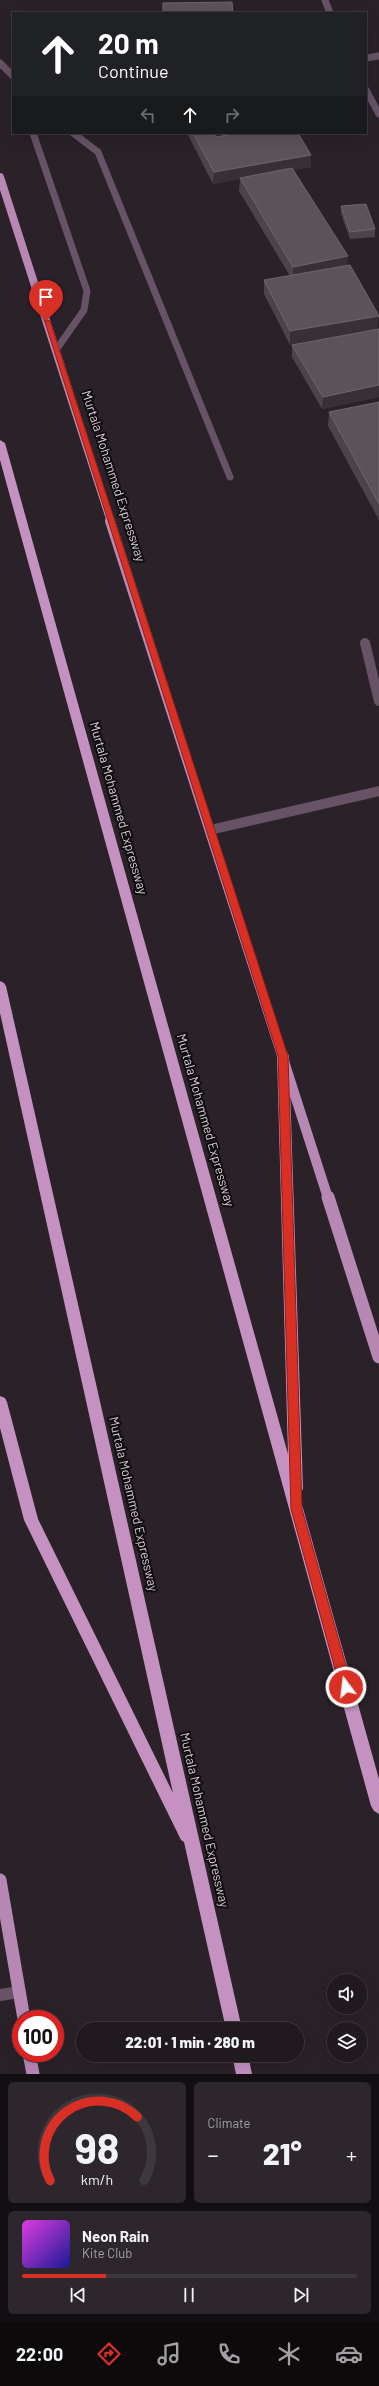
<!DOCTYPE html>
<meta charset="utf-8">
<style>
body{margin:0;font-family:Barlow,sans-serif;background:#2d262c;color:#f1f3f6;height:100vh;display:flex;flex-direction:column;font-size:15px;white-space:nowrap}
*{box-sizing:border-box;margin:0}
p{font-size:13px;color:#a2a0a4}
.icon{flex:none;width:22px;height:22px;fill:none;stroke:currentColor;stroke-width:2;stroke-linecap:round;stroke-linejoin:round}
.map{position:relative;height:2074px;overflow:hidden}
.drawer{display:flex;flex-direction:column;gap:8px;padding:8px;background:#120e11;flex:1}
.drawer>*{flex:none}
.guide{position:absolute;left:12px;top:12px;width:355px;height:122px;border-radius:0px;box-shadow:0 4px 16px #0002,0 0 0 1px #3d383d;background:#202124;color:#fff;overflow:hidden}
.buttons{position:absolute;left:327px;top:1974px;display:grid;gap:8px}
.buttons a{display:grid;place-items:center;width:40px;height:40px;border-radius:50%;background:#20191f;box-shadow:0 4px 16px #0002,0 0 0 1px #3d383d;font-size:20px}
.speed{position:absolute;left:12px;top:2010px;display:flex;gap:8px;font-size:20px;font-weight:700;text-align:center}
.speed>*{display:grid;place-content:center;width:52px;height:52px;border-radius:50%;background:#20191f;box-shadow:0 4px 16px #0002,0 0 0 1px #3d383d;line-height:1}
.speed .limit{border:6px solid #d22;background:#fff;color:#111}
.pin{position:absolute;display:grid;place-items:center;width:34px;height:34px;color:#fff;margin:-41px -17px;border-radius:50% 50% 50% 0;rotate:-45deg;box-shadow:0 0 4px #0007}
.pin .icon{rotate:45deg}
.me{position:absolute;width:44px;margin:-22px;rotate:345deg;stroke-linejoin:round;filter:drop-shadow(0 0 3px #0008)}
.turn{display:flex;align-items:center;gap:14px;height:84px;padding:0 20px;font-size:18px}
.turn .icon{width:52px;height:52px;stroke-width:2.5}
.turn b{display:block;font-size:28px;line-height:34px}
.lanes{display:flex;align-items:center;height:38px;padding:0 20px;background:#0003;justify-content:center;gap:20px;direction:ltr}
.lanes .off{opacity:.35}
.big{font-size:30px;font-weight:800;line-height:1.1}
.drawer .tile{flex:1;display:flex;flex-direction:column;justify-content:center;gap:6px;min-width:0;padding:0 14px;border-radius:6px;background:#2d262c}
.drawer .dial{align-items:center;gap:0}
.dial svg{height:104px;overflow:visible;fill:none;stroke:#3d383d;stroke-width:7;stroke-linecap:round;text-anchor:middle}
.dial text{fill:#f1f3f6;stroke:none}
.song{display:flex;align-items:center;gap:12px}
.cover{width:48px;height:48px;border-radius:6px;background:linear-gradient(135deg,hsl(300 70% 55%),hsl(240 70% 35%))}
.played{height:4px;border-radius:2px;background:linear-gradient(90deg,#d93025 25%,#3d383d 25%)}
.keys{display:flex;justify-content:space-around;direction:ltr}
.heat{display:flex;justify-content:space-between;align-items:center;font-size:22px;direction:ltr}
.drawer .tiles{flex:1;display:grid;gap:8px;grid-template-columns:1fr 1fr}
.tile:last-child{grid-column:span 2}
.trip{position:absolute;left:76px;top:2022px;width:228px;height:40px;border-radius:20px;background:#20191f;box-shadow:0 4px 16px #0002,0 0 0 1px #3d383d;font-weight:800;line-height:40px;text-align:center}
.tab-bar{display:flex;height:64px;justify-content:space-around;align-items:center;background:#0d0a0c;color:#a2a0a4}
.tab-bar .icon{width:28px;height:28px}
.tab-bar .on{color:#d93025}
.tab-bar b{font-size:18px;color:#f1f3f6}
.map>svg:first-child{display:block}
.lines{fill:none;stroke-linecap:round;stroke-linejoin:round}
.service-far2{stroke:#675266;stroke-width:7}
.service-far1{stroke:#675266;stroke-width:10}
.service{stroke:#675266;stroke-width:12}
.minor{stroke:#675266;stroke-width:7}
.tertiary{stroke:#675266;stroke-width:7}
.trunk-far2{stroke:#b788b4;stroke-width:8}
.trunk-far1{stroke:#b788b4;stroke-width:10}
.trunk{stroke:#b788b4;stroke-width:13}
.motorway{fill:#c491c1;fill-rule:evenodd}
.wall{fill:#4c434b}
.shaded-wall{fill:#382f37}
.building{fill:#5b525a;stroke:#6e666d}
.route{fill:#d93025;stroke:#8d1f18}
.labels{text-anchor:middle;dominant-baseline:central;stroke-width:4;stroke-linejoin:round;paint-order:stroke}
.street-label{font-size:13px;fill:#d6d0d5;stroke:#100c10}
</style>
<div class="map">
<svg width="379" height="2074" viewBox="0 0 379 2074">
<rect width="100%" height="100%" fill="#2a2129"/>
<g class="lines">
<path class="service-far2" d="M0 63 13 76
M33 133 87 291 84 310 56 350
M73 133 98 152 230 477"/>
<path class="service-far1" d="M365 643 379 701
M210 830 379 791"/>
<path class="service" d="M0 1995 19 1992"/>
<path class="minor" d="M366 58 379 56"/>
<path class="tertiary" d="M325 0 330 13
M366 90 379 114"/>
<path class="trunk-far2" d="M0 177 111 522"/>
<path class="trunk-far1" d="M110 521 328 1198"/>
<path class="trunk" d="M328 1197 379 1357
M0 1880 24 2019
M29 2053 33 2074"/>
<path class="motorway" d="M0 440 5 443 288 1454 277 1056 279 1052H287L289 1056 303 1489 299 1494 379 1779V1814L374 1811 371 1806 0 460Z
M0 981 4 983 6 986 242 2029H226L184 1842 181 1840 24 1520 0 1428V1396L5 1398 7 1402 38 1519 173 1793 0 1013Z
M232 2055H248L252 2074H236Z"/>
</g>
<path class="wall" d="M187 133H215L216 137 311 167 294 170 347 266 378 329H379V397L322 409 292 357V345L322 339 290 345 264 294V280L290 276 239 191 240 179 213 184Z
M341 206 375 229V237L350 239 341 214Z
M379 402V520L328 426 329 412Z"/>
<path class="shaded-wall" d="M311 155V167L241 179 240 178V179L213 184 214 172Z
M348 256 347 270 293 281V267Z
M379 316 377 330 290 345V331Z
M379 385V397L322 409 323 397Z"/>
<path class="building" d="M232 2 233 13H163V3Z
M193 133H215L216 137 238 133H298L311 155 214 172Z
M292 168 348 256 293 267 240 178Z
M366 204 375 229 350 232 341 206Z
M350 265 379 316 290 331 264 280Z
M379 329V385L323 397 292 345Z
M379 402V504L329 412Z"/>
<path class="route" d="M44 319 50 321 288 1056 302 1509 352 1687 346 1692 340 1687 291 1509 278 1056Z"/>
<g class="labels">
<g class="street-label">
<text transform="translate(114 476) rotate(72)">Murtala Mohammed Expressway</text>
<text transform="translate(119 808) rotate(74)">Murtala Mohammed Expressway</text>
<text transform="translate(206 1120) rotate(74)">Murtala Mohammed Expressway</text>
<text transform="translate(134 1504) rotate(77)">Murtala Mohammed Expressway</text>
<text transform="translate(205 1820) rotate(77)">Murtala Mohammed Expressway</text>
</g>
</g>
</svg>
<div class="buttons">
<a><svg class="icon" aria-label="sound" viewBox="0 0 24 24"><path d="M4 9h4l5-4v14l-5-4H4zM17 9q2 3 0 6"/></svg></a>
<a><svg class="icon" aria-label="layers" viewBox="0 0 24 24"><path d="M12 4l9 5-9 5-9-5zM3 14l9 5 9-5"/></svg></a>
</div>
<div class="speed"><div class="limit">100</div></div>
<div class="pin" style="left:46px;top:321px;background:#d93025"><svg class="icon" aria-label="arrive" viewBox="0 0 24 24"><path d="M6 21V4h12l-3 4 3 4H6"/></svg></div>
<svg class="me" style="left:346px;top:1687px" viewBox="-20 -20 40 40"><circle r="17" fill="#d93025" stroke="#fff" stroke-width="3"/><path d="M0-11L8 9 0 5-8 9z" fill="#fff"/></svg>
<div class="trip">22:01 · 1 min · 280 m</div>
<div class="guide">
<div class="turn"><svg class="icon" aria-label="ahead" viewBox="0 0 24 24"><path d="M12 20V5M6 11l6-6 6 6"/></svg><div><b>20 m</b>Continue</div></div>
<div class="lanes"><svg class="icon off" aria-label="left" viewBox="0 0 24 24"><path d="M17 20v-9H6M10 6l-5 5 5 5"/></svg><svg class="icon" aria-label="ahead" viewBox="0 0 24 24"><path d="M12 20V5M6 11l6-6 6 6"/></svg><svg class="icon off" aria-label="right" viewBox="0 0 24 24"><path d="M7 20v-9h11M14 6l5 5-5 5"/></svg></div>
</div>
</div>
<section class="drawer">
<div class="tiles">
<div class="tile dial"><svg viewBox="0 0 100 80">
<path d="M14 69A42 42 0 1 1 86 69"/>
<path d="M14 69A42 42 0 0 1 81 20" stroke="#d93025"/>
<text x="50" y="56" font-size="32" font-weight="700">98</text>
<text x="50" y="72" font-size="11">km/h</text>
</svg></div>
<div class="tile"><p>Climate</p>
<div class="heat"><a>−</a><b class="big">21°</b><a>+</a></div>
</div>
<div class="tile">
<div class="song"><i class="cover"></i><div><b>Neon Rain</b><p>Kite Club</p></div></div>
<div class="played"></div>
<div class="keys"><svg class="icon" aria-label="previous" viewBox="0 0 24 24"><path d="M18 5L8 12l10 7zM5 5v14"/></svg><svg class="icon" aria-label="pause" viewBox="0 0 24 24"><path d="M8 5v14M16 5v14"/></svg><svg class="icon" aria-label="next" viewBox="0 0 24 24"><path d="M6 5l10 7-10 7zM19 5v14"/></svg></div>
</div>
</div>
</section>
<nav class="tab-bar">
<b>22:00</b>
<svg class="icon on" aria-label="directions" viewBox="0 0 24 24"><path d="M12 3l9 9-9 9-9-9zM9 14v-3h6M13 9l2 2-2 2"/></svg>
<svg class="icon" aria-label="music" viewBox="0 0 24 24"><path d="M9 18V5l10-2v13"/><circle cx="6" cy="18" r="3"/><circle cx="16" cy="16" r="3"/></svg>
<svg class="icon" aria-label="phone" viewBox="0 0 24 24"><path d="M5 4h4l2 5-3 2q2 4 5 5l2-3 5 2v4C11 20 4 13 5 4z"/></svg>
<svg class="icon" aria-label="climate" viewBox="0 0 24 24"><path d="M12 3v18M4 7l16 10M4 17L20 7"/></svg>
<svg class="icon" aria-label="car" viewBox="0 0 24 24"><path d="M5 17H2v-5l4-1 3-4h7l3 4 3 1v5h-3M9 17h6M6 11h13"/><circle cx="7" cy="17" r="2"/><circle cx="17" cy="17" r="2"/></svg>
</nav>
